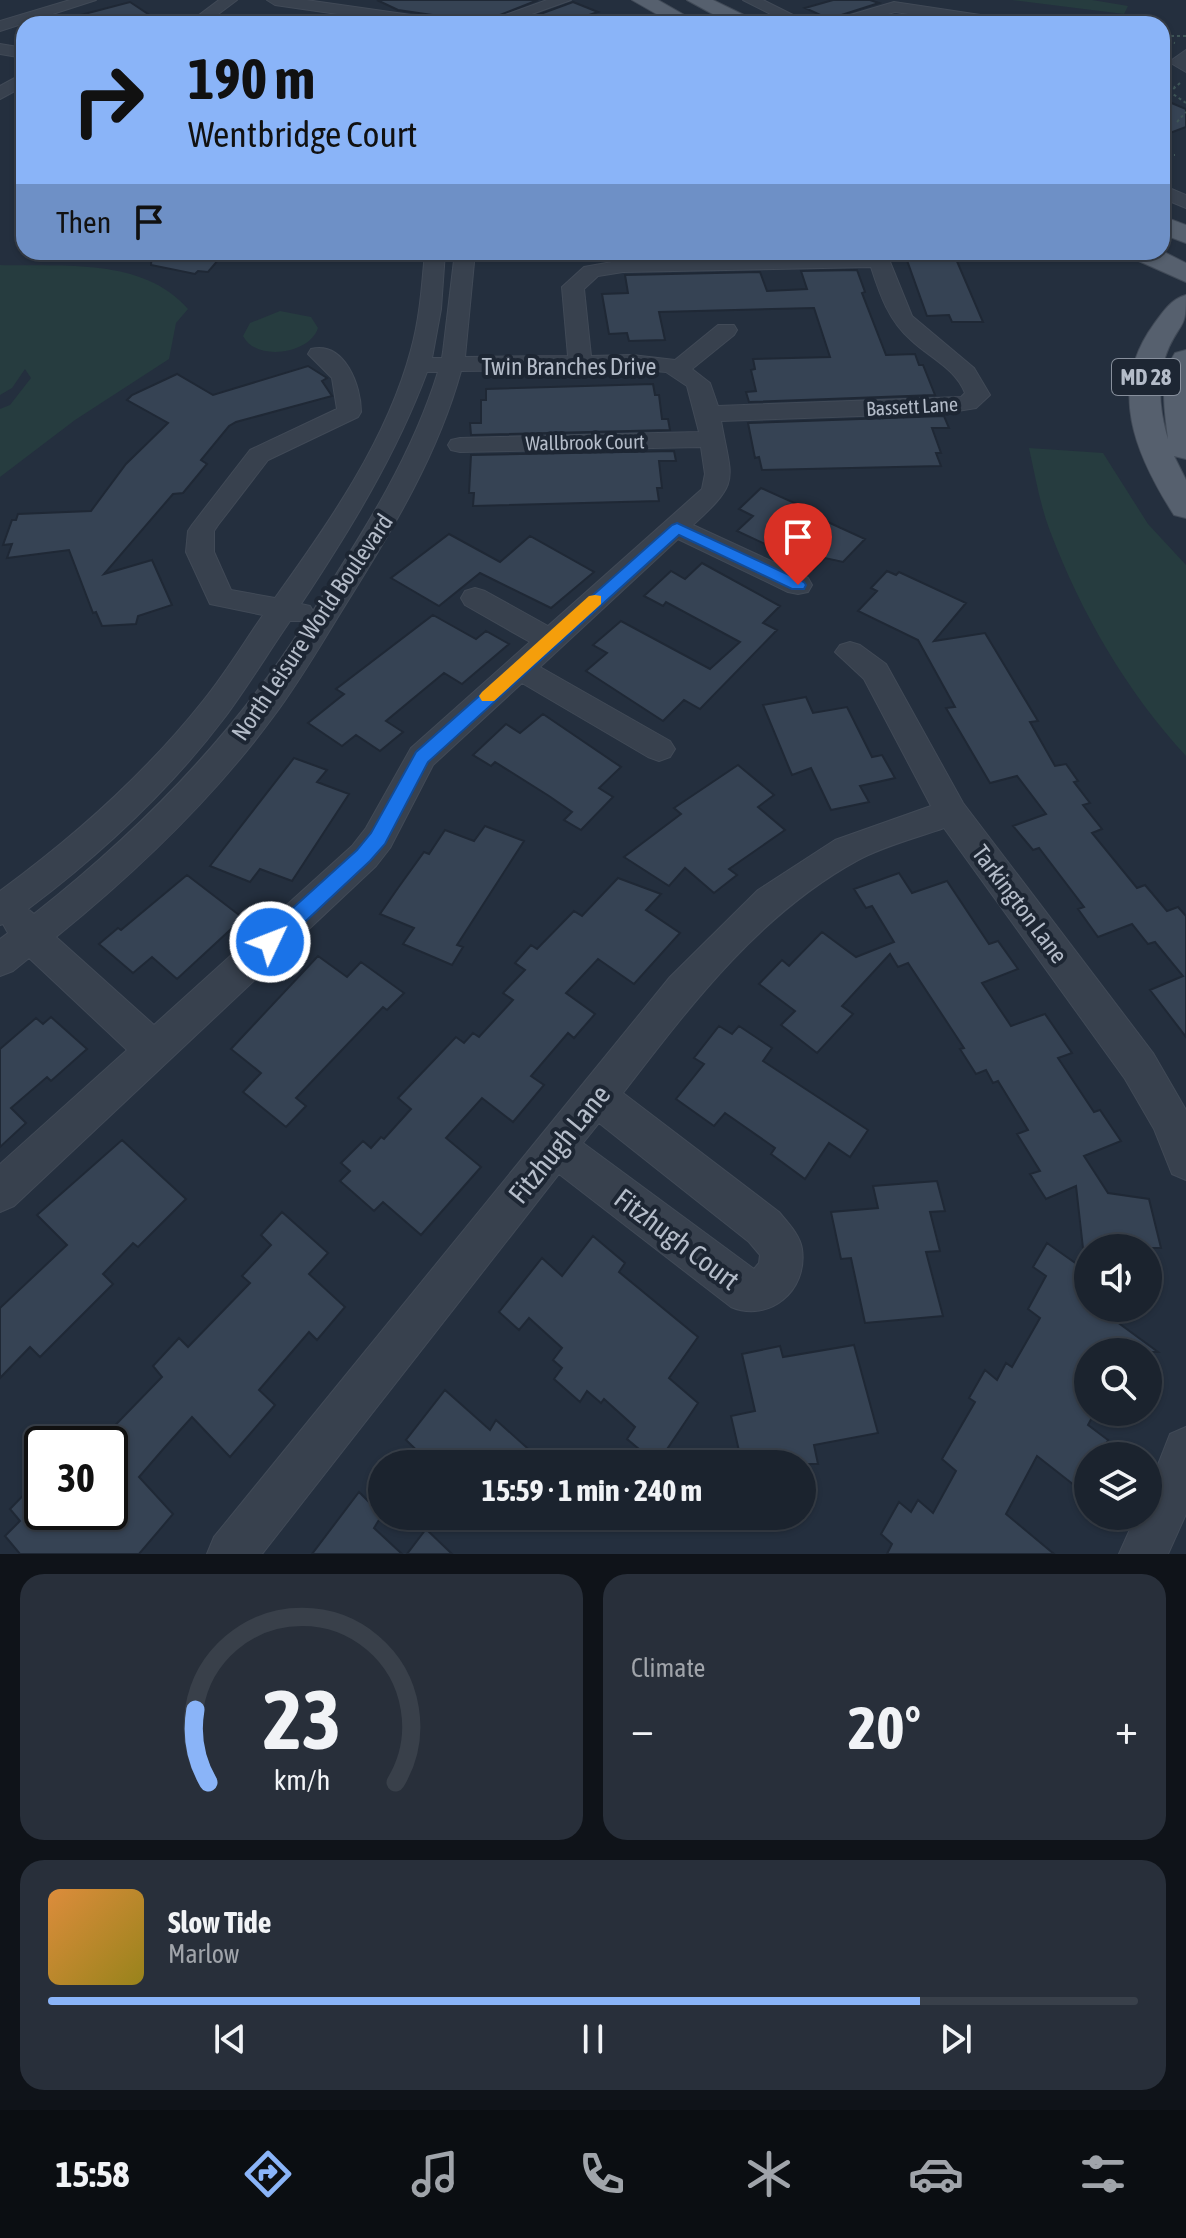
<!DOCTYPE html>
<meta charset="utf-8">
<style>
body{margin:0;font-family:"Asap Condensed",sans-serif;background:#282f3a;color:#f1f3f6;height:100vh;display:flex;flex-direction:column;font-size:30px;white-space:nowrap}
*{box-sizing:border-box;margin:0}
p{font-size:26px;color:#a0a4aa}
.icon{flex:none;width:44px;height:44px;fill:none;stroke:currentColor;stroke-width:2;stroke-linecap:round;stroke-linejoin:round}
.map{position:relative;height:1554px;overflow:hidden}
.drawer{display:flex;flex-direction:column;gap:20px;padding:20px;background:#0f1319;flex:1}
.drawer>*{flex:none}
.guide{position:absolute;left:16px;top:16px;width:1154px;height:244px;border-radius:24px;box-shadow:0 2px 6px #0004,0 0 0 2px #39404a;background:#8ab4f8;color:#111;overflow:hidden}
.fabs{position:absolute;left:1074px;top:1234px;display:grid;gap:16px}
.fabs a{display:grid;place-items:center;width:88px;height:88px;border-radius:50%;background:#1b232e;box-shadow:0 2px 6px #0004,0 0 0 2px #39404a;font-size:40px}
.speed{position:absolute;left:24px;top:1426px;display:flex;gap:16px;font-size:40px;font-weight:700;text-align:center}
.speed>*{display:grid;place-content:center;width:104px;height:104px;border-radius:50%;background:#1b232e;box-shadow:0 2px 6px #0004,0 0 0 2px #39404a;line-height:1}
.speed .limit{border:4px solid #111;border-radius:12px;background:#fff;color:#111}
.pin{position:absolute;display:grid;place-items:center;width:68px;height:68px;color:#fff;margin:-82px -34px;border-radius:50% 50% 50% 0;rotate:-45deg;box-shadow:0 0 8px #0007}
.pin .icon{rotate:45deg}
.me{position:absolute;width:88px;margin:-44px;rotate:47deg;stroke-linejoin:round;filter:drop-shadow(0 0 6px #0008)}
.turn{display:flex;align-items:center;gap:28px;height:168px;padding:0 40px;font-size:36px}
.turn .icon{width:104px;height:104px;stroke-width:2.5}
.turn b{display:block;font-size:56px;line-height:68px}
.then{display:flex;align-items:center;height:76px;padding:0 40px;background:#0003;gap:16px;font-size:30px}
.big{font-size:60px;font-weight:700;line-height:1.1}
.drawer .widget{flex:1;display:flex;flex-direction:column;justify-content:center;gap:12px;min-width:0;padding:0 28px;border-radius:24px;background:#282f3a}
.drawer .dial{align-items:center;gap:0}
.dial svg{height:208px;overflow:visible;fill:none;stroke:#39404a;stroke-width:7;stroke-linecap:round;text-anchor:middle}
.dial text{fill:#f1f3f6;stroke:none}
.song{display:flex;align-items:center;gap:24px}
.cover{width:96px;height:96px;border-radius:12px;background:linear-gradient(135deg,hsl(30 70% 55%),hsl(50 70% 35%))}
.played{height:8px;border-radius:4px;background:linear-gradient(90deg,#8ab4f8 80%,#39404a 80%)}
.keys{display:flex;justify-content:space-around;direction:ltr}
.heat{display:flex;justify-content:space-between;align-items:center;font-size:44px;direction:ltr}
.drawer .tiles{flex:1;display:grid;gap:20px;grid-template-columns:1fr 1fr}
.widget:last-child{grid-column:span 2}
.trip{position:absolute;left:368px;top:1450px;width:448px;height:80px;border-radius:40px;background:#1b232e;box-shadow:0 2px 6px #0004,0 0 0 2px #39404a;font-weight:700;line-height:80px;text-align:center}
.tab-bar{display:flex;height:128px;justify-content:space-around;align-items:center;background:#0b0e12;color:#a0a4aa}
.tab-bar .icon{width:56px;height:56px}
.tab-bar .active{color:#8ab4f8}
.tab-bar b{font-size:36px;color:#f1f3f6}
.map>svg:first-child{display:block}
.green{fill:#263c3f}
.building{fill:#364354;stroke:#1f2835;stroke-width:2}
.lines{fill:none;stroke-linecap:round;stroke-linejoin:round}
.minor-casing{stroke:#414a57;stroke-width:2}
.major-casing{stroke:#414a57;stroke-width:2}
.path{stroke:#3f5557;stroke-width:2;stroke-dasharray:3 3;stroke-linecap:butt}
.minor{fill:#38414e;fill-rule:evenodd}
.major{fill:#56606e;fill-rule:evenodd}
.route{fill:#1a73e8;stroke:#114b97;stroke-width:2}
.slow{fill:#f59e0b}
.labels{text-anchor:middle;dominant-baseline:central;stroke-width:8;stroke-linejoin:round;paint-order:stroke}
.far-street-label{font-size:20px;fill:#b4bcc9;stroke:#1d2633}
.shield{fill:#1d2633;stroke:#878f9c;stroke-width:2}
.shield-label{font-size:22px;font-weight:bold;fill:#b4bcc9}
.street-label{font-size:24px;fill:#b4bcc9;stroke:#1d2633}
.near-street-label{font-size:28px;fill:#b4bcc9;stroke:#1d2633}
</style>
<div class="map">
<svg width="1186" height="1554" viewBox="0 0 1186 1554">
<rect width="100%" height="100%" fill="#242f3e"/>
<path class="green" d="M1012 0H1092L1128 6 1124 14Z
M0 265C63 267 143 257 188 309L176 323 169 359 75 420 0 477V409L10 405 31 378 25 369 12 388 0 395Z
M280 311 311 317 318 328C310 354 256 362 243 336L250 323Z
M1029 448 1103 453 1148 524 1186 565V756C1127 692 1081 613 1050 531 1040 505 1035 475 1029 448Z"/>
<path class="building" d="M377 0H538L477 24H450L439 16 398 10Z
M833 0H870L879 3 829 19 805 8Z
M130 2 163 24H74L73 17Z
M573 2 598 12 563 24H513Z
M895 15 911 17 927 24H864Z
M1162 99 1186 109V127L1162 136Z
M152 252H225L208 272 198 271 195 274 151 265Z
M620 252H754V254L621 257Z
M904 252H953L983 322H952L949 315 927 316Z
M857 270 865 292 862 293 886 355 915 354 919 365H923L935 395 749 402 746 392 756 391 751 370 755 369 753 359 830 357 814 308 659 312 665 340 629 341 627 333 609 334 602 294 628 293 625 275 760 272 767 291 807 289 801 271Z
M308 366 327 378 322 381 332 396 236 422 229 426 201 460 207 464 183 493 173 494 104 574 152 560 172 605 138 616 136 624 102 626 96 612 93 613 69 550 7 558 12 544 3 545 12 520H16L18 514 91 511 126 464 168 423 127 400 132 395 177 374 213 395Z
M653 384 655 395H659L662 419H668L670 430 471 435 470 423H481V400H486V389Z
M944 416 949 428H932L941 453H936L941 466 762 470 759 457 755 458 748 423Z
M674 451 676 461H659L662 488H657L659 501 473 506 474 493H469L471 455Z
M761 488 821 515 819 518 865 539 843 562 825 558 813 570 789 559 791 556 737 531 753 516 739 509Z
M449 534 500 562 530 536 594 572 551 608 480 573 439 606 391 578Z
M702 563 780 606 763 623 777 630 700 709 684 700 663 721 586 671 607 653 593 645 621 621 710 669 740 642 666 602 663 606 644 596 671 571 685 579Z
M887 571 896 575 899 572 966 603 934 641 985 633 1038 721 1030 722 1055 766 1066 764 1078 781 1074 782 1090 803 1083 805 1102 829 1092 833 1137 888 1145 885 1167 911 1178 907 1186 916V1037L1150 990 1183 976 1155 942 1148 944 1132 924 1098 937 1078 909 1084 907 1039 848 1033 850 1013 826 1046 814 1017 776 990 783 946 708 955 707 918 640 858 611 877 591 871 588Z
M433 615 476 639 486 631 509 644 462 684 444 673 386 721 403 732 380 751 356 735 342 746 308 723 344 694 336 689Z
M806 697 813 713 847 707 872 757 882 755 895 778 860 786 869 802 831 810 811 768 792 775 763 705Z
M543 714 621 767 599 788 613 797 581 830 564 820 572 812 549 796 495 762 491 766 473 755 506 724 520 733Z
M294 758 327 770 317 782 349 794 292 881 260 869 250 882 210 866Z
M738 765 774 795 758 807 785 830 729 869 737 875 714 893 685 868 669 886 624 857 681 814 674 808Z
M485 826 524 841 457 945 463 947 452 965 403 944 414 928 380 914 398 888 424 852 429 854 445 830 474 841Z
M899 873 912 893 947 881 989 944 998 941 1018 969 982 983 1011 1026 1045 1014 1072 1053 1058 1058 1094 1112 1100 1110 1121 1141 1084 1156 1108 1193 1149 1199 1161 1248H1083L1076 1186 1046 1199 1030 1174 1040 1171 1017 1134 1028 1130 998 1081 993 1083 986 1070 976 1074 960 1049 964 1048 908 963 898 967 890 954 842 1006 853 1014 817 1053 781 1025 795 1011 759 984 782 960 789 966 822 932 856 957 894 942 872 906 866 908 854 889Z
M187 875 243 918 177 979 152 957 133 973 99 944 118 928 121 930Z
M618 878 661 894 646 910 680 933 634 984 598 959 566 993 595 1014 574 1038 568 1033 531 1076 544 1085 513 1122 482 1098 446 1138 481 1167 421 1235 383 1202 374 1211 340 1181 350 1171 341 1163 363 1141 371 1148 381 1137 384 1139 411 1109 398 1098 456 1037 464 1043 473 1033 479 1037 513 1000 503 993 525 970 515 963 531 945 537 949 574 911 582 916Z
M318 956 347 977 361 962 404 993 387 1010 383 1007 296 1098 306 1106 286 1127 243 1092 261 1073 231 1049Z
M51 1017 87 1049 51 1081 47 1077 11 1108 26 1123 0 1147V1049L36 1018 43 1024Z
M719 1026 732 1034 739 1026 772 1048 763 1061 868 1130 850 1157 829 1143 805 1179 771 1154 775 1148 725 1113 714 1126 676 1099 704 1064 694 1058Z
M122 1140 186 1199 138 1247 133 1243 103 1274 113 1284 40 1357 30 1347 0 1378V1308L67 1245 37 1215Z
M937 1181 945 1211 930 1212 940 1251 926 1252 943 1316 865 1323 851 1258 841 1259 831 1212 878 1208 873 1186Z
M282 1212 328 1253 309 1274 345 1307 317 1340 309 1332 259 1390 275 1405 230 1457 192 1417 165 1447 139 1477 173 1514 139 1554H20L5 1536 20 1521 10 1509 42 1476V1512H110V1444H97L162 1377 153 1366 179 1338 188 1347 250 1283 242 1276 271 1245 261 1235Z
M593 1236 625 1263 619 1272 698 1337 669 1378 698 1403 657 1464 627 1439 635 1427 604 1399 601 1403 587 1391 580 1402 554 1379 562 1368 553 1360 562 1348 529 1318 519 1330 499 1312 542 1258 562 1276Z
M1047 1243 1088 1272V1308H1098L1158 1352H1088V1412H1095L1088 1425 1108 1440 1100 1456H1088V1496L1037 1456 1006 1514 1054 1554H887L892 1544 881 1534 899 1502 911 1512 918 1500 933 1513 956 1471 942 1459 975 1402 969 1398 985 1370 997 1380 1006 1363 1012 1367 1040 1318 1028 1309 1046 1276 1033 1267Z
M854 1345 878 1433 814 1445 818 1464H742L731 1416 755 1411 742 1354 780 1346 783 1357Z
M445 1390 490 1430 496 1420 545 1464H431L406 1440Z
M359 1492 382 1515 374 1528 402 1554H312Z
M426 1529 452 1554H407Z"/>
<g class="lines">
<g class="minor-casing">
<path id="minor" d="M70 0H96L0 31V21Z
M219 0H237L205 24H187Z
M267 0H306L439 19 447 24H407L275 5Z
M547 0H571L504 24H480Z
M743 0H763L811 24H790Z
M894 2 1007 19 1015 24H976L895 12 853 24H828L830 21Z
M0 44 24 48V58L0 54Z
M1186 50V72L1169 62Z
M24 73V86L0 99V86Z
M1162 185 1186 195V208L1162 198Z
M425 252H445L441 309 432 358H442L443 352 455 252H475L465 357 568 356 562 287 584 267 623 260 867 255 866 252H886L912 316 974 368 990 395 976 408 945 413 721 421C732 482 741 481 693 525L808 578 812 585 808 592 798 594 788 592 678 539 540 667 670 741 675 749 670 757 659 761 648 757 522 683 433 765 390 848 376 866 14 1206 0 1212V1164L127 1050 29 958 13 971 0 976V939L8 933 3 924 0 925V891C75 836 145 774 203 701 225 674 243 644 263 615L210 604 186 552 188 531 192 525 250 450 337 409 332 378 308 354 311 349C345 341 361 386 361 412L358 417 268 460 218 525 214 531V552L231 590 275 598C329 523 387 440 411 350 420 318 422 285 425 252ZM871 267C880 295 889 321 911 340 930 358 955 368 965 393L961 397 718 406 710 383 692 369 734 335 737 330 734 325H718L675 360 632 355 591 356 584 289 598 276 623 272ZM632 369 666 372 687 386 699 432 460 438 451 440 448 445 451 450 460 452 701 447 705 474 702 489 548 626 485 591 475 588 465 591 461 598 465 605 530 642 411 748 366 828 352 846 154 1025 56 937C136 872 211 801 273 717 301 680 324 639 349 599 394 527 438 454 461 371ZM427 372H438C411 459 362 534 313 611L310 606 301 604C350 530 396 455 427 372ZM290 621H306C233 736 141 830 34 914L28 909C101 854 169 791 225 717 248 686 268 653 290 621Z
M850 642 860 645 886 664 963 803 1153 1053 1186 1110V1180L1172 1174 1154 1129 1125 1079 944 828C916 838 884 846 858 860 759 914 690 1006 623 1093L779 1212C788 1223 800 1235 802 1249 808 1291 769 1323 731 1307L559 1174 262 1554H207L214 1537 670 977 758 890 835 840 931 806 864 679 835 652 840 645ZM599 1123 749 1242 760 1255 759 1263 754 1269 583 1143Z
M1186 1427V1514L1168 1554H1119L1136 1516H1148V1490L1170 1434Z"/>
</g>
<g class="major-casing">
<path id="major" d="M632 0H658L700 24H674Z
M687 0H713L754 20 757 24H731Z
M1162 216 1186 225V243L1162 234Z
M1162 251 1186 263V282L1132 258 1128 252Z
M1186 295C1186 329 1182 320 1169 347 1156 376 1159 410 1168 439 1165 411 1158 378 1175 353L1186 350V459L1174 456 1186 480V518L1174 515C1135 454 1107 388 1154 324 1163 312 1171 299 1186 295Z"/>
</g>
<path class="path" d="M1034 22 1049 24
M1171 36H1186
M1162 41 1175 43
M1180 83 1170 92 1186 103
M1162 84 1175 87
M1177 122 1186 112
M1162 155H1175"/>
<use href="#minor" class="minor"/>
<use href="#major" class="major"/>
</g>
<path class="route" d="M677 523 804 582 806 585 804 589H792L679 535 428 762 385 844 370 861 277 948 270 950 263 948 260 942 263 935 357 850 371 833 416 752 672 525Z"/>
<path class="slow" d="M595 595 601 596V604L494 701H482L479 696 482 692 589 596Z"/>
<g class="labels">
<g class="far-street-label">
<text transform="translate(912 406) rotate(-3)">Bassett Lane</text>
<text transform="translate(585 442) rotate(-1)">Wallbrook Court</text>
</g>
<rect class="shield" x="1112" y="359" width="68" height="36" rx="6"/>
<g class="shield-label">
<text x="1146" y="377">MD 28</text>
</g>
<g class="street-label">
<text x="569" y="366">Twin Branches Drive</text>
<text transform="translate(312 627) rotate(-56)">North Leisure World Boulevard</text>
<text transform="translate(1020 904) rotate(53)">Tarkington Lane</text>
</g>
<g class="near-street-label">
<text transform="translate(559 1144) rotate(-51)">Fitzhugh Lane</text>
<text transform="translate(677 1239) rotate(37)">Fitzhugh Court</text>
</g>
</g>
</svg>
<div class="fabs">
<a><svg class="icon" aria-label="sound" viewBox="0 0 24 24"><path d="M4 9h4l5-4v14l-5-4H4zM17 9q2 3 0 6"/></svg></a>
<a><svg class="icon" aria-label="search" viewBox="0 0 24 24"><circle cx="10" cy="10" r="6"/><path d="M15 15l6 6"/></svg></a>
<a><svg class="icon" aria-label="layers" viewBox="0 0 24 24"><path d="M12 4l9 5-9 5-9-5zM3 14l9 5 9-5"/></svg></a>
</div>
<div class="speed"><div class="limit">30</div></div>
<div class="pin" style="left:798px;top:585px;background:#d93025"><svg class="icon" aria-label="arrive" viewBox="0 0 24 24"><path d="M6 21V4h12l-3 4 3 4H6"/></svg></div>
<svg class="me" style="left:270px;top:942px" viewBox="-20 -20 40 40"><circle r="17" fill="#1a73e8" stroke="#fff" stroke-width="3"/><path d="M0-11L8 9 0 5-8 9z" fill="#fff"/></svg>
<div class="trip">15:59 · 1 min · 240 m</div>
<div class="guide">
<div class="turn"><svg class="icon" aria-label="right" viewBox="0 0 24 24"><path d="M7 20v-9h11M14 6l5 5-5 5"/></svg><div><b>190 m</b>Wentbridge Court</div></div>
<div class="then">Then<svg class="icon" aria-label="arrive" viewBox="0 0 24 24"><path d="M6 21V4h12l-3 4 3 4H6"/></svg></div>
</div>
</div>
<section class="drawer">
<div class="tiles">
<div class="widget dial"><svg viewBox="0 0 100 80">
<path d="M14 69A42 42 0 1 1 86 69"/>
<path d="M14 69A42 42 0 0 1 9 41" stroke="#8ab4f8"/>
<text x="50" y="56" font-size="32" font-weight="700">23</text>
<text x="50" y="72" font-size="11">km/h</text>
</svg></div>
<div class="widget"><p>Climate</p>
<div class="heat"><a>−</a><b class="big">20°</b><a>+</a></div>
</div>
<div class="widget">
<div class="song"><i class="cover"></i><div><b>Slow Tide</b><p>Marlow</p></div></div>
<div class="played"></div>
<div class="keys"><svg class="icon" aria-label="previous" viewBox="0 0 24 24"><path d="M18 5L8 12l10 7zM5 5v14"/></svg><svg class="icon" aria-label="pause" viewBox="0 0 24 24"><path d="M8 5v14M16 5v14"/></svg><svg class="icon" aria-label="next" viewBox="0 0 24 24"><path d="M6 5l10 7-10 7zM19 5v14"/></svg></div>
</div>
</div>
</section>
<nav class="tab-bar">
<b>15:58</b>
<svg class="icon active" aria-label="directions" viewBox="0 0 24 24"><path d="M12 3l9 9-9 9-9-9zM9 14v-3h6M13 9l2 2-2 2"/></svg>
<svg class="icon" aria-label="music" viewBox="0 0 24 24"><path d="M9 18V5l10-2v13"/><circle cx="6" cy="18" r="3"/><circle cx="16" cy="16" r="3"/></svg>
<svg class="icon" aria-label="phone" viewBox="0 0 24 24"><path d="M5 4h4l2 5-3 2q2 4 5 5l2-3 5 2v4C11 20 4 13 5 4z"/></svg>
<svg class="icon" aria-label="climate" viewBox="0 0 24 24"><path d="M12 3v18M4 7l16 10M4 17L20 7"/></svg>
<svg class="icon" aria-label="car" viewBox="0 0 24 24"><path d="M5 17H2v-5l4-1 3-4h7l3 4 3 1v5h-3M9 17h6M6 11h13"/><circle cx="7" cy="17" r="2"/><circle cx="17" cy="17" r="2"/></svg>
<svg class="icon" aria-label="filters" viewBox="0 0 24 24"><path d="M4 7h16M4 17h16"/><circle cx="9" cy="7" r="2"/><circle cx="15" cy="17" r="2"/></svg>
</nav>
